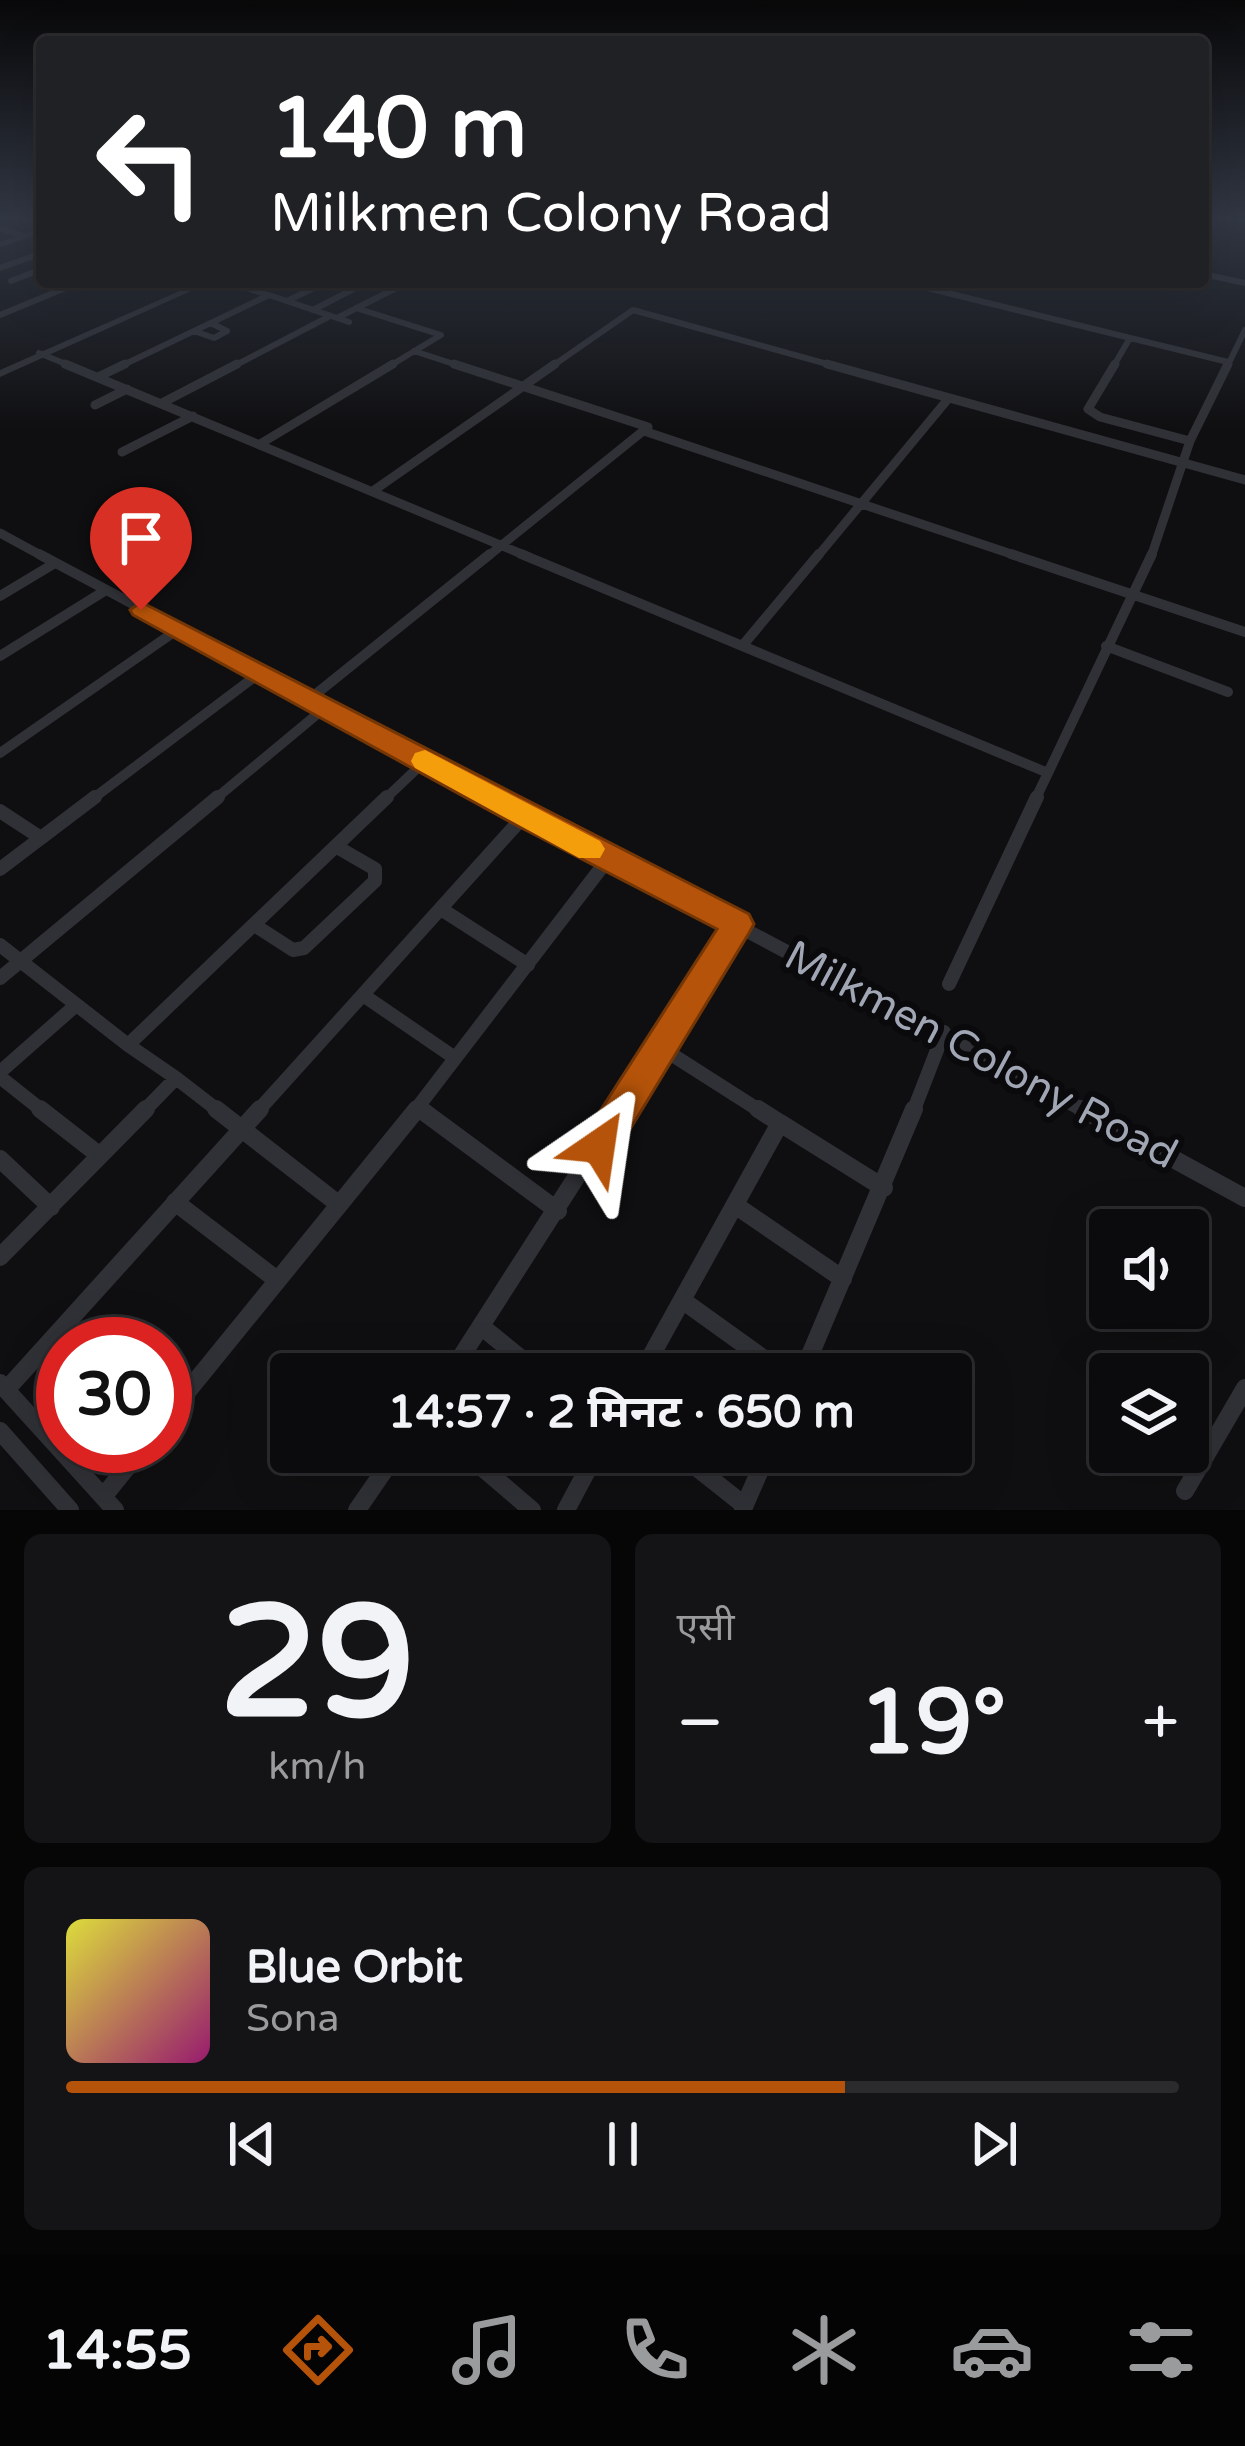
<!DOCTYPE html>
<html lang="hi">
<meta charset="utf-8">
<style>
body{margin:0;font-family:"Varela Round","Noto Sans Devanagari",sans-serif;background:#141416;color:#f1f3f6;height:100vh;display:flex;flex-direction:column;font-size:45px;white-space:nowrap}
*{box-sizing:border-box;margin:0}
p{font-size:39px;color:#9a9b9d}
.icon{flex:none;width:66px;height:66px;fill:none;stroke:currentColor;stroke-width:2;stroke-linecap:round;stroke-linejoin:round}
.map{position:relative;height:1510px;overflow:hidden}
.drawer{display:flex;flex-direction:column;gap:24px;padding:24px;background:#060607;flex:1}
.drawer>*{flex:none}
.top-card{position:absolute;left:36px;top:36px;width:1173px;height:252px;border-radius:12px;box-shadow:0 12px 48px #0002,0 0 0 3px #2b2b2e;background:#202124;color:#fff;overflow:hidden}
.buttons{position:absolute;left:1089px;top:1209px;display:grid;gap:24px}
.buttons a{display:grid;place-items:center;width:120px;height:120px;border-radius:12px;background:#0b0b0d;box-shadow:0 12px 48px #0002,0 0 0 3px #2b2b2e;font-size:60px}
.speed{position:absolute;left:36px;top:1317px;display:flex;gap:24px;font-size:60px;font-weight:700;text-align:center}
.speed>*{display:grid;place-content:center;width:156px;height:156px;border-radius:50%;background:#0b0b0d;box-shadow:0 12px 48px #0002,0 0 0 3px #2b2b2e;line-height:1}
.speed .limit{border:18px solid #d22;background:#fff;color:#111}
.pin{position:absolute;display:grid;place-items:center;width:102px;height:102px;color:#fff;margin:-123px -51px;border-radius:50% 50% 50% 0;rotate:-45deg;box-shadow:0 0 12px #0007}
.pin .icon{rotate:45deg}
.me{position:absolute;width:132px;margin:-66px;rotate:32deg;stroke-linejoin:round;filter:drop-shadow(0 0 9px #0008)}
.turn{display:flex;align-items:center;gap:42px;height:252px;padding:0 36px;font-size:54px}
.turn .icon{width:156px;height:156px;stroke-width:2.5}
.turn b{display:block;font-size:84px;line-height:102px}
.big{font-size:90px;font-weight:700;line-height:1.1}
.drawer .widget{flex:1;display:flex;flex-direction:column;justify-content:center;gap:18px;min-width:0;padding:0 42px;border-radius:18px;background:#141416}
.drawer .dial{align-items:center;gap:0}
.dial b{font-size:156px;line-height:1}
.song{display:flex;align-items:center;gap:36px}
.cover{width:144px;height:144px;border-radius:18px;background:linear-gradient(135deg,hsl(60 70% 55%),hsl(320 70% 35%))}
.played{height:12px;border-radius:6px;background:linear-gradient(90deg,#b45309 70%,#2b2b2e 70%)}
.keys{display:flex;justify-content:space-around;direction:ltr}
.heat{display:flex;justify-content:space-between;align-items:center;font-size:66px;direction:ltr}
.drawer .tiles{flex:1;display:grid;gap:24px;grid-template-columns:1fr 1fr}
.widget:last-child{grid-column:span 2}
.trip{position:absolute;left:270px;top:1353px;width:702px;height:120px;border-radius:12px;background:#0b0b0d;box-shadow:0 12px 48px #0002,0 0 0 3px #2b2b2e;font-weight:700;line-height:120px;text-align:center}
.menu{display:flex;height:192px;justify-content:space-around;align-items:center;background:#040405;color:#9a9b9d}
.menu .icon{width:84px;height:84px}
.menu .active{color:#b45309}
.menu b{font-size:54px;color:#f1f3f6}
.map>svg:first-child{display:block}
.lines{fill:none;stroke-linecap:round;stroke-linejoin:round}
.minor-far4{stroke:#303136;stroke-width:6}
.minor-far3{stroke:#303136;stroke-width:9}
.minor-far2{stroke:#303136;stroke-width:10}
.minor-far1{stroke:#303136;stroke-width:14}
.minor{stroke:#303136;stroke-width:18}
.tertiary{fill:#303136;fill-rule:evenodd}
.route{fill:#b45309;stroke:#753606;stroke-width:3}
.slow{fill:#f59e0b}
.labels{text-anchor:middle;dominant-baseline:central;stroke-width:12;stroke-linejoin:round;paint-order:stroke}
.near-street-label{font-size:42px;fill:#a0a6b3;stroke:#0a0a0c}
</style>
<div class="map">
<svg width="1245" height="1510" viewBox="0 0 1245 1510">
<rect width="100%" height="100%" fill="#0f0f11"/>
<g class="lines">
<path class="minor-far4" d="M1230 217 1245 220
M0 228 24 236
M0 268 42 253
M1203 274 1245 283
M11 281 42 269
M229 282 268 295
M903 282 1228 362
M287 301 326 282
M356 308 441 335 388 367
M313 310 367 282
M0 315 80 282
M337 318 408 282
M194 331 214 338 227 331 211 323
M414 351 463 367
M39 353 73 367
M119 367 269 295 349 322
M232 367 330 316
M551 367 633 310 838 367
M1113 367 1130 338
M1227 367 1245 330"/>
<path class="minor-far3" d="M65 364 529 557
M454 364 648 427 487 557
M827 364 1245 480
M1115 364 1088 409 1100 417 1190 441
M98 377 125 364
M162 403 237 364
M95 405 127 389
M644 431 1020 557
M260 444 393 364
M122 452 193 416
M373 491 555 364
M0 533 44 557
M817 557 948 399
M1151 557 1190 441 1228 364"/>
<path class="minor-far2" d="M39 554 501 800
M521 554 1048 773 1035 800
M1011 554 1245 632
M0 596 55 563
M743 645 819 554
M1106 646 1228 692
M0 656 106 590
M311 698 490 554
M0 753 177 630
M1048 773 1152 554
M91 800 261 672
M214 800 327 706
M384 800 425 761"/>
<path class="minor-far1" d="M496 797 1087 1112
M0 811 41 838
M0 869 95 797
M441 909 528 965
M256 926 293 950 304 948 375 881V869L337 847
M0 945 128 1045
M0 978 218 797
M949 984 1037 797
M363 995 455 1058
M660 1047 762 1112
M0 1072 75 1006
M0 1077 44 1112
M176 1078 220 1112
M418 1107 425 1112
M143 1112 176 1078 128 1045 387 797
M257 1112 524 816
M414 1112 608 859
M618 1112 738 924
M913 1112 944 1032"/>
<path class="minor" d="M40 1109 99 1155
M216 1109 337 1203
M420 1109 558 1211
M1082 1109 1245 1198
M780 1123 884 1188
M0 1159 51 1207
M175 1202 277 1280
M735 1205 843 1279
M0 1257 146 1109
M682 1300 785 1374
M482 1327 540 1374
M450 1374 620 1109
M641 1374 780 1123 758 1109
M802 1374 914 1109
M0 1383 115 1510
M6 1390 260 1109
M165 1419 417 1109
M0 1431 70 1510
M464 1452 532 1510
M677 1452 744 1505
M1185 1491 1245 1388
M103 1497 144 1446
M743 1509 768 1452
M357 1510 397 1452
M566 1510 597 1452"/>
<path class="tertiary" d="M42 228V233L0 247V242Z
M200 282H211L0 377V370Z"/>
</g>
<linearGradient id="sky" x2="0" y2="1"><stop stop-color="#080809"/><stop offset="0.51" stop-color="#313743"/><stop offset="1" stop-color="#313743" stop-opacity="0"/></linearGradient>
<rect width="1245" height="429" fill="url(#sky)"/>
<path class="route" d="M141 602 749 914 754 924 749 933 612 1159 599 1164 586 1159 580 1146 586 1133 717 929 514 824 133 615 130 610Z"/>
<path class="slow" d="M425 750 600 841 605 849 600 858H579L415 768 411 761 415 753Z"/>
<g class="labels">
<g class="near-street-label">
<text transform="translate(981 1055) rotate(28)">Milkmen Colony Road</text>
</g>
</g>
</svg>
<div class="buttons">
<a><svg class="icon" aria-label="sound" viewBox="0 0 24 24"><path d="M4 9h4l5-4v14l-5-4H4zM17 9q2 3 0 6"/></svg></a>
<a><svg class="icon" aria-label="layers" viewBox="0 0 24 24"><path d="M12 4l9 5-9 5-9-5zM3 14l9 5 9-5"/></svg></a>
</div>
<div class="speed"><div class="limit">30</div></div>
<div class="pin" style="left:141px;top:610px;background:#d93025"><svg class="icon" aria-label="arrive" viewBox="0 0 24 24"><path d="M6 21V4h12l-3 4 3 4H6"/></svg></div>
<svg class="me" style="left:599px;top:1146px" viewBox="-20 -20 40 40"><path d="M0-17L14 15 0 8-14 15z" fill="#b45309" stroke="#fff" stroke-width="4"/></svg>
<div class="trip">14:57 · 2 मिनट · 650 m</div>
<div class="top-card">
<div class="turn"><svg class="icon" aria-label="left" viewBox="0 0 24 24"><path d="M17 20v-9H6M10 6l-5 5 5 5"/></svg><div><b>140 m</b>Milkmen Colony Road</div></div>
</div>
</div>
<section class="drawer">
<div class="tiles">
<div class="widget dial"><b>29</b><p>km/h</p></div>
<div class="widget"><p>एसी</p>
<div class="heat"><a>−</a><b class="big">19°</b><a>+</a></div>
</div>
<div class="widget">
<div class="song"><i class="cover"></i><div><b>Blue Orbit</b><p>Sona</p></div></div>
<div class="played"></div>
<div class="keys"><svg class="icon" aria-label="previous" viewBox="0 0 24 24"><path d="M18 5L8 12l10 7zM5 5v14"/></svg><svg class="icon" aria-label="pause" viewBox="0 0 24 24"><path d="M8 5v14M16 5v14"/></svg><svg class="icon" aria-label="next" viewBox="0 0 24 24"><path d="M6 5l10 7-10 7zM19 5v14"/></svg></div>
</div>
</div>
</section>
<nav class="menu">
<b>14:55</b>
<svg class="icon active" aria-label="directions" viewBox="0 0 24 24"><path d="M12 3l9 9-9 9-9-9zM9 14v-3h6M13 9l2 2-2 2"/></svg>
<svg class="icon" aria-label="music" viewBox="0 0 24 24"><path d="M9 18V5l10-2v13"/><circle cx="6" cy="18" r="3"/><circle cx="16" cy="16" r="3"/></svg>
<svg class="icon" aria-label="phone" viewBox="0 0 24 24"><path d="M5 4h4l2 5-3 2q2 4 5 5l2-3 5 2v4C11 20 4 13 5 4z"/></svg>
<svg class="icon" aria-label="climate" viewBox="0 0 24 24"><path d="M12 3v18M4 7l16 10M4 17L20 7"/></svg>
<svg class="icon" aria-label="car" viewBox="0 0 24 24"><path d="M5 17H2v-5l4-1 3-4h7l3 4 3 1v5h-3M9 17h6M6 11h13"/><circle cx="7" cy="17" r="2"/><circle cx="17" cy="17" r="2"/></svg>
<svg class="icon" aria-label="filters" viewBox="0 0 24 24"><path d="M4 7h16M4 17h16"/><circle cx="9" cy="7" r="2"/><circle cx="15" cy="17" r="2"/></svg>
</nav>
